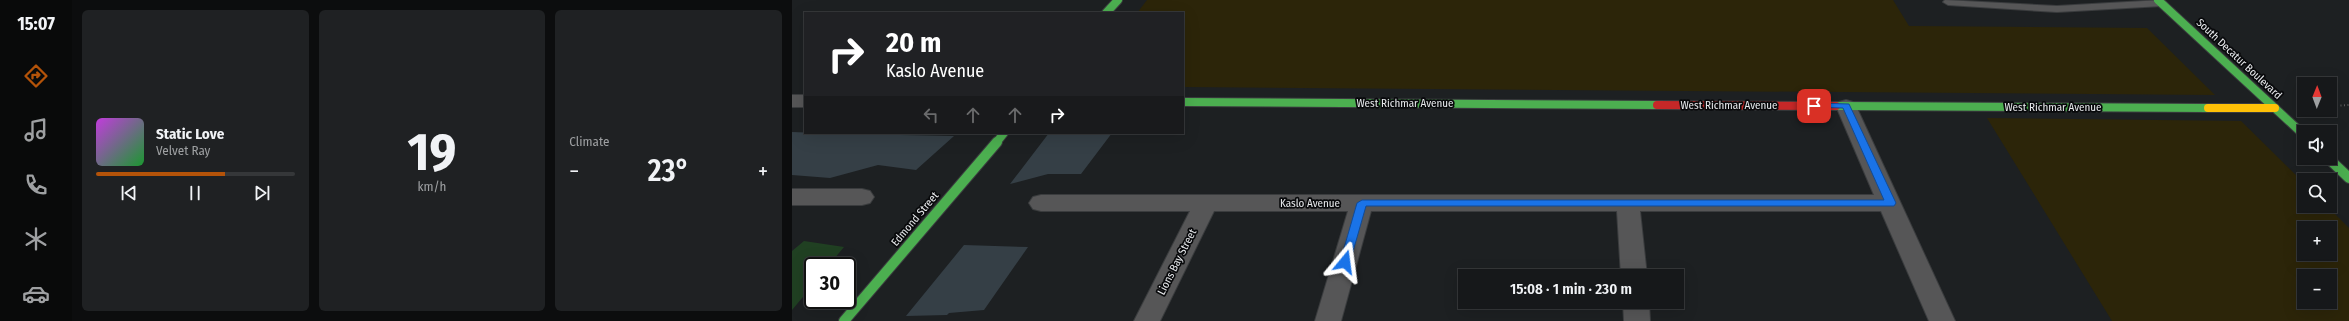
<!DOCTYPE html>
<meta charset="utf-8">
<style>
body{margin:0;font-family:"Fira Sans Condensed",sans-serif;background:#1f2123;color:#f1f3f6;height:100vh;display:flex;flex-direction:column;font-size:15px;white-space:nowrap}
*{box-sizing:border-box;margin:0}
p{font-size:13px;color:#9ea0a2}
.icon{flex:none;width:22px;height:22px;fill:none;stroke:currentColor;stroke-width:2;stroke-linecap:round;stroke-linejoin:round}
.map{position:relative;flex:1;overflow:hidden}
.side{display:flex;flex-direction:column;gap:10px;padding:10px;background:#0c0d0e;width:720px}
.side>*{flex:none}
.top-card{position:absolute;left:12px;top:12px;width:380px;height:122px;border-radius:0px;box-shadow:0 4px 16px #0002,0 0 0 1px #353739;background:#202124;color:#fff;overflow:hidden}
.needle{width:26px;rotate:1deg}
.fabs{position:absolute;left:1505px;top:77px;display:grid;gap:8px}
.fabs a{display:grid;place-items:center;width:40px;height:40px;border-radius:0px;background:#16181a;box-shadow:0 4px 16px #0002,0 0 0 1px #353739;font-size:20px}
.speed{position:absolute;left:12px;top:257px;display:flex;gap:8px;font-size:20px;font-weight:700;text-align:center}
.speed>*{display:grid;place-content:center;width:52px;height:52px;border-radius:50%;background:#16181a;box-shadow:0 4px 16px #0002,0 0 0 1px #353739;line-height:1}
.speed .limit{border:2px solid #111;border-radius:6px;background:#fff;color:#111}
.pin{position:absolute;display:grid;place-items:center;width:34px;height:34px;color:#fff;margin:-17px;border-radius:8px;box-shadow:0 2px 6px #0006}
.me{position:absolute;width:44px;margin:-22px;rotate:16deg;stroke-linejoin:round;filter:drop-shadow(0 0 3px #0008)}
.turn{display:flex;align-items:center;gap:14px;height:84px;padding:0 16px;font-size:18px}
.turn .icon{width:52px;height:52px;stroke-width:2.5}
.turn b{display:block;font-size:28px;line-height:34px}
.lanes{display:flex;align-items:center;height:38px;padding:0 16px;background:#0003;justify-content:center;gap:20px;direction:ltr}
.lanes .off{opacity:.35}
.big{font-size:30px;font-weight:600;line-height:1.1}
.side .widget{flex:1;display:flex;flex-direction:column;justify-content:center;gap:6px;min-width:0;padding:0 14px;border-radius:6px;background:#1f2123}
.side .dial{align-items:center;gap:0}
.dial b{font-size:52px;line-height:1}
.song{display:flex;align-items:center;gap:12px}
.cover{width:48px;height:48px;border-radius:6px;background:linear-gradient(135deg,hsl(290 70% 55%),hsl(130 70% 35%))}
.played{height:4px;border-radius:2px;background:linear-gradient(90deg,#b45309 65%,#353739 65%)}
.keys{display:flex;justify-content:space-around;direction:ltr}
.heat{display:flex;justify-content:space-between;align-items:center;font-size:22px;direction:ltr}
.side .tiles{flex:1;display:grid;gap:10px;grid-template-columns:repeat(3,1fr)}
.trip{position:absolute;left:666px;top:269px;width:226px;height:40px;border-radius:0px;background:#16181a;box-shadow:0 4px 16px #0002,0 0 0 1px #353739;font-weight:600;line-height:40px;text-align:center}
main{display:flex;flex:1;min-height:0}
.tab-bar{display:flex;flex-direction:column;width:72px;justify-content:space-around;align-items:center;background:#090a0a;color:#9ea0a2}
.tab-bar .icon{width:28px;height:28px}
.tab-bar .selected{color:#b45309}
.tab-bar b{font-size:18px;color:#f1f3f6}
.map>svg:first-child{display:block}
.green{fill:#204022}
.sand{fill:#2c2509;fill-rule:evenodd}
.building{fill:#353f46}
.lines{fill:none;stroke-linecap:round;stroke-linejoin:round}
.lane-casing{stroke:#3a3c3e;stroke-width:2}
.street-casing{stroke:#3a3c3e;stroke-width:2}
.fast-far1-casing{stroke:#3a3c3e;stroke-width:10}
.fast-casing{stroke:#3a3c3e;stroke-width:12}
.slow-casing{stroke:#3a3c3e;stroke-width:10}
.jam-casing{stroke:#3a3c3e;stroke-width:10}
.path{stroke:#5d5d5e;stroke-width:2;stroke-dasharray:1 2.5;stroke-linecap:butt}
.lane{fill:#565657;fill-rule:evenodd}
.street{fill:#565657;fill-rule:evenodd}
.fast-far1{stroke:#4caf50;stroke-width:8}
.fast{stroke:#4caf50;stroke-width:10}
.slow{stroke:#ffc107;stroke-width:8}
.jam{stroke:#c62828;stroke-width:8}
.route{fill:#1a73e8;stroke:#114b97}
.labels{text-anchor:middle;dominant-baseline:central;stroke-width:3.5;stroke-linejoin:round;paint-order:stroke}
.street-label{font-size:11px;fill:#e8eaed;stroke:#08090b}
</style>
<main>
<nav class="tab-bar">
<b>15:07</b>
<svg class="icon selected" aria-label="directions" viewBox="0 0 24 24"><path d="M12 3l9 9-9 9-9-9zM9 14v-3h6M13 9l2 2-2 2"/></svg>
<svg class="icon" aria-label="music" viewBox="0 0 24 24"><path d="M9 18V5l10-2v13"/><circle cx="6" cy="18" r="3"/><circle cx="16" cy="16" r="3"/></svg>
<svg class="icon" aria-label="phone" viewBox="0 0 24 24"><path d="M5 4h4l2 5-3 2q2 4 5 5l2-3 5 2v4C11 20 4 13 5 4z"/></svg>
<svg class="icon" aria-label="climate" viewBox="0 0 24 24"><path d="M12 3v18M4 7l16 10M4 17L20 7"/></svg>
<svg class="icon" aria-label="car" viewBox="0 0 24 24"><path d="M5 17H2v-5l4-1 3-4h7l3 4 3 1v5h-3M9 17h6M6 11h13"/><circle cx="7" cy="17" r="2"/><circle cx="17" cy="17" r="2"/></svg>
</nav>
<section class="side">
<div class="tiles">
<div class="widget">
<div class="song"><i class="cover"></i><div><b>Static Love</b><p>Velvet Ray</p></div></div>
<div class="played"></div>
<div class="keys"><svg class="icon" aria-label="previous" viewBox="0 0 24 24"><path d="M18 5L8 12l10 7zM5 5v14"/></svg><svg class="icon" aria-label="pause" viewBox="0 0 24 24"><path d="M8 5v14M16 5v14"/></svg><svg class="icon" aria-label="next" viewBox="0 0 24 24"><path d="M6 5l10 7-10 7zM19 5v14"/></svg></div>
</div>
<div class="widget dial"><b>19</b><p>km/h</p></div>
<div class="widget"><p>Climate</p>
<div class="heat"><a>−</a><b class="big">23°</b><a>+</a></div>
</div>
</div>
</section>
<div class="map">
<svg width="1557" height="321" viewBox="0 0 1557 321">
<rect width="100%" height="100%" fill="#1d2022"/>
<path class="green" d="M12 241 52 247 36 266H21V285L0 310V251Z"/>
<path class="sand" d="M355 0H1101L1117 26 1355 28 1423 95 391 87V13H345Z
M1195 118 1449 121 1512 183V206H1535L1557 228V321H1320ZM1512 228H1538V254H1512ZM1512 276H1538V302H1512Z"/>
<path class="building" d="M0 132 56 134 162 136 124 170 86 165 38 178 0 175Z
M257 133H320L289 174H256L218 184Z
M172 245 236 247 192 310 157 313 155 315 114 316Z"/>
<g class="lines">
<g class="lane-casing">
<path id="lane" d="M1153 0 1265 6 1370 0 1375 3 1370 6 1265 12 1156 5 1151 2Z"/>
</g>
<g class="street-casing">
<path id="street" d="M0 95H13V107H0Z
M1054 100 1061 102 1064 106 1163 321H1137L1089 211H848L855 276H829L825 211H579L549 321H523L556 211H422L368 321H342L398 211H249L241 209 237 203 241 197 249 195H1082L1044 106 1047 102Z
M0 189H70L78 191 82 197 78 203 70 205H0Z
M831 302H857L858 321H832Z"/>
</g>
<g class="fast-far1-casing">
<path id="fast-far1" d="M1366 0 1512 135
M314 13 326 0
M391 102 865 105
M1044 106 1416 108
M204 143 212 133"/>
</g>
<g class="fast-casing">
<path id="fast" d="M1536 158 1557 178
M52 321 205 142"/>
</g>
<g class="slow-casing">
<path id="slow" d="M1416 108H1483"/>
</g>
<g class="jam-casing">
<path id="jam" d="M865 105 1044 106"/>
</g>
<path class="path" d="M1538 106 1557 105"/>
<use href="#lane" class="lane"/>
<use href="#street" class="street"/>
<use href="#fast-far1" class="fast-far1"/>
<use href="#fast" class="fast"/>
<use href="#slow" class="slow"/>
<use href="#jam" class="jam"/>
</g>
<path class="route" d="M1022 103 1057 104 1104 203 1102 206H574L558 262 553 266 548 262 565 203 570 200H1092L1051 108 1020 107V104Z"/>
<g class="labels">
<g class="street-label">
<text transform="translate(1447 59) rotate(43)">South Decatur Boulevard</text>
<text x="613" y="103">West Richmar Avenue</text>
<text x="937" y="105">West Richmar Avenue</text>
<text x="1261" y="107">West Richmar Avenue</text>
<text x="518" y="203">Kaslo Avenue</text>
<text transform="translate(123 219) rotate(-50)">Edmond Street</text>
<text transform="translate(385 262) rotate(-63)">Lions Bay Street</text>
</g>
</g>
</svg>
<div class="fabs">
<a><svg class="needle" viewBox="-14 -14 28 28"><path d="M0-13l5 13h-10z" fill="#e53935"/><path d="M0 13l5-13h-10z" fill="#9ea0a2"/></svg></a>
<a><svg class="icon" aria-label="sound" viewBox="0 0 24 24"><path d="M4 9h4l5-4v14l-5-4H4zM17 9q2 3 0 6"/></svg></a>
<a><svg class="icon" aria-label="search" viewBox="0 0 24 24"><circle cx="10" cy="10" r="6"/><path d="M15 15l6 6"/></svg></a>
<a>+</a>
<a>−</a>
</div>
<div class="speed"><div class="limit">30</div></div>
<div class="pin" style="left:1022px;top:106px;background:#d93025"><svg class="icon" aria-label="arrive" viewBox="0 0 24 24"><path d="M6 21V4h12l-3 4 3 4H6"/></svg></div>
<svg class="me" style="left:553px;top:262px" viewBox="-20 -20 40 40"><path d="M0-17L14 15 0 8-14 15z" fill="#1a73e8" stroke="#fff" stroke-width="4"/></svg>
<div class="trip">15:08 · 1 min · 230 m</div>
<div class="top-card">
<div class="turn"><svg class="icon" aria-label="right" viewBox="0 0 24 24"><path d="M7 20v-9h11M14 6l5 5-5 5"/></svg><div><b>20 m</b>Kaslo Avenue</div></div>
<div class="lanes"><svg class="icon off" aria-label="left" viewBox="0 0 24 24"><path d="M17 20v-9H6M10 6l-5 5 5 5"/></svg><svg class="icon off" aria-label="ahead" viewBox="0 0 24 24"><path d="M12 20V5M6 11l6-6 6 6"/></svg><svg class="icon off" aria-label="ahead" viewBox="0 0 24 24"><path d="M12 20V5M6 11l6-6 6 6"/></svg><svg class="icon" aria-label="right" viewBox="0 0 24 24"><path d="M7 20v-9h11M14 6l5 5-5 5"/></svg></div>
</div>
</div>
</main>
